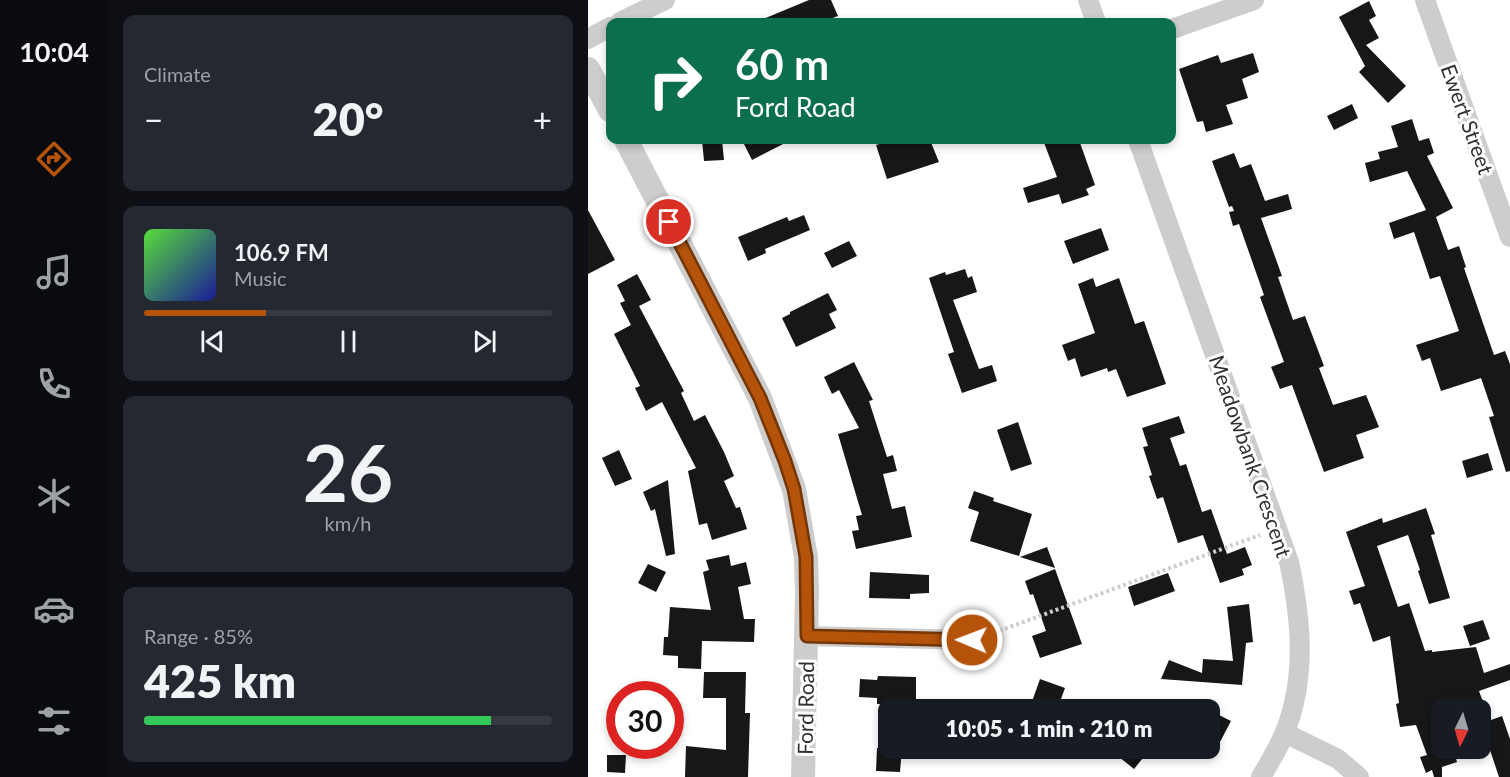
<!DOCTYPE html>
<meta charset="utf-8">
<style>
body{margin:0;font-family:Lato,sans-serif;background:#242831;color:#f1f3f6;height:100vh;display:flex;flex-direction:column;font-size:22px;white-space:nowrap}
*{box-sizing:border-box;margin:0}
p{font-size:20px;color:#9ea1a6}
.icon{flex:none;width:33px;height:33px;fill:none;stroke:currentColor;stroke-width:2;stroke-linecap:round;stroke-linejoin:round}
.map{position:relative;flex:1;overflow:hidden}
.side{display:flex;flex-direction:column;gap:15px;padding:15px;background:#0d0f14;width:480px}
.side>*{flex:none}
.guide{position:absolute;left:18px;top:18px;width:570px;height:126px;border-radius:12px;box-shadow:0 3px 9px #0003;background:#0b6e4f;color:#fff;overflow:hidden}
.needle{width:39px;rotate:185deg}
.tools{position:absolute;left:843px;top:699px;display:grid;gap:12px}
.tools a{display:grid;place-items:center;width:60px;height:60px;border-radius:12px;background:#171b24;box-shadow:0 3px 9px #0003;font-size:30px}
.speed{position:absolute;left:18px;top:681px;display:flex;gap:12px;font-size:30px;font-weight:700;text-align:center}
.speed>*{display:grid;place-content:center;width:78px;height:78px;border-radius:50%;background:#171b24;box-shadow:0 3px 9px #0003;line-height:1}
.speed .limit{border:9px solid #d22;background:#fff;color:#111}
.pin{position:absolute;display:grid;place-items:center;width:51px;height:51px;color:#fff;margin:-26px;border:3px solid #fff;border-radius:50%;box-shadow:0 2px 6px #0007}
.me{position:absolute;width:66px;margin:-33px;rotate:271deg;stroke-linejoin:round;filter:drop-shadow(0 0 4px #0008)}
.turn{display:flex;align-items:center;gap:21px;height:126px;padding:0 30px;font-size:27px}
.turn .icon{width:78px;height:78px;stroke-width:2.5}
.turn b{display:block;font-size:42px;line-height:51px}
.big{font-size:45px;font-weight:800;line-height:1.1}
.side .card{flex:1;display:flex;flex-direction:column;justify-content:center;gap:9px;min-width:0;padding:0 21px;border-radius:12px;background:#242831}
.side .dial{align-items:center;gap:0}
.dial b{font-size:78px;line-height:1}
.song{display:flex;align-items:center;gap:18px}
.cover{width:72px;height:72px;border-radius:9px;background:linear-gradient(135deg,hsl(110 70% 55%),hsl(240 70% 35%))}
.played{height:6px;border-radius:3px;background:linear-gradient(90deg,#b45309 30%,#363941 30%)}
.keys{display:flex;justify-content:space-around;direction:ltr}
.heat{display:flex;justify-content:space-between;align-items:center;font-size:33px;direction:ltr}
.charge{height:9px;border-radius:4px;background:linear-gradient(90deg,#34c759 85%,#363941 0)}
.trip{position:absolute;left:290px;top:699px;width:342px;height:60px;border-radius:12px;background:#171b24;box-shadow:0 3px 9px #0003;font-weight:800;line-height:60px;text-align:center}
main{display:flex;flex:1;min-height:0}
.dock{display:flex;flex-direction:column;width:108px;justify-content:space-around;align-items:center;background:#090b0e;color:#9ea1a6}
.dock .icon{width:42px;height:42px}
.dock .selected{color:#b45309}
.dock b{font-size:27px;color:#f1f3f6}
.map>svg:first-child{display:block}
.building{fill:#171717}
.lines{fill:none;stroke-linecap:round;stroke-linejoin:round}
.path{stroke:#cdcdcd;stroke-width:4;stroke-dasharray:3 3;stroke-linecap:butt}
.minor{stroke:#cdcdcd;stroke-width:20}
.tertiary{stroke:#cdcdcd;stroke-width:24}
.route-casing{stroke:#753606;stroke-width:15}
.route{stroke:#b45309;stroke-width:10}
.labels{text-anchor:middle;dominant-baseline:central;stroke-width:6;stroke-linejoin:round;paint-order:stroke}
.street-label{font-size:21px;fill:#303030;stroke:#fff}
</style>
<main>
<nav class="dock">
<b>10:04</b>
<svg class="icon selected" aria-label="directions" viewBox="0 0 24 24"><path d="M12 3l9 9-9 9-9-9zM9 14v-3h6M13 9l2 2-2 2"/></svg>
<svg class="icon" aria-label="music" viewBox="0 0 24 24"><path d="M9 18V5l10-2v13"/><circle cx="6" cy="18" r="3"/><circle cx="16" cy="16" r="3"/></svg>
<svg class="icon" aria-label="phone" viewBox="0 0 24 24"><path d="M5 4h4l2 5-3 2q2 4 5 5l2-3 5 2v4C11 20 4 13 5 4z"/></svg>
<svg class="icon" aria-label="climate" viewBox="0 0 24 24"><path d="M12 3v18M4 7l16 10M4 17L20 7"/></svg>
<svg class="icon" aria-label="car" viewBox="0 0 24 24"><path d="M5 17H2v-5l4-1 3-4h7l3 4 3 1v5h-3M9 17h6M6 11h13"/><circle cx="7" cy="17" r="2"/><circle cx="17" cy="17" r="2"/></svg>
<svg class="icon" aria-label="filters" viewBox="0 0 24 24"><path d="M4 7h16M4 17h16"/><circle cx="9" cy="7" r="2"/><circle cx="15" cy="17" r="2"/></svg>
</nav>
<section class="side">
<div class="card"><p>Climate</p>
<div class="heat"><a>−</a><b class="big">20°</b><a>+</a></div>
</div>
<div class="card">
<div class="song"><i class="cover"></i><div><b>106.9 FM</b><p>Music</p></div></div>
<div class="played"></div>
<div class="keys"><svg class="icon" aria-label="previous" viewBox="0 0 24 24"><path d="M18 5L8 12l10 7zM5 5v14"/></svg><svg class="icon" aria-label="pause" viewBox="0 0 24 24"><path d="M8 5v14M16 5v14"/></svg><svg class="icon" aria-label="next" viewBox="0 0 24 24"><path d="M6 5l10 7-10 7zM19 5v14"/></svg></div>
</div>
<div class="card dial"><b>26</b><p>km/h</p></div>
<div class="card"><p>Range · 85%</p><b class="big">425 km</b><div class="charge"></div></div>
</section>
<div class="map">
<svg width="922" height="777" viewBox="0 0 922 777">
<rect width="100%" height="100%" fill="#fff"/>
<path class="building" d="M221 0H243L250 16 234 22H168Z
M781 1 788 16 781 20 791 38 778 45 818 86 800 103 771 72 777 66 751 17Z
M665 53 671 72 654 79 660 98 638 105 645 124 618 132 615 121 609 122 591 69 630 55 633 63Z
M764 104 770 118 746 130 739 116Z
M824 119 831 141 841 138 846 153 839 156 865 208 848 217 860 250 871 246 878 267 876 268 906 355 917 351 922 364V471L918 472 901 417 906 416 893 378 853 391 842 358 834 361 828 345 871 331 852 276 842 279 826 232 806 239 801 223 838 210 819 171 782 182 777 163 792 159 790 152 810 147 803 126Z
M114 140H134L136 160 116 161Z
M154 140H203L164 160Z
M305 140H342L351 162 299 179 288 145Z
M455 140H491L507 185 498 189 501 195 474 204 471 194 440 203 435 188 469 177Z
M646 153 652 168 663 164 677 201 700 194 704 209 673 218 694 276 690 277 705 320 717 316 736 366 731 368 745 405 778 395 791 427 768 435 776 458 736 472 704 385 692 389 683 367 696 362 672 297 676 295 651 224 645 226 641 212 646 211 644 206 641 207 624 161Z
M0 210 27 260 0 274Z
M216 215 222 230 177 249 178 253 160 261 150 237 199 217 201 221Z
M513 228 521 250 485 264 476 241Z
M261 241 269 256 244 268 236 253Z
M377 269 380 278 384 276 389 292 365 300 391 369 404 365 409 381 374 393 360 354 366 352 341 278 357 272 358 275Z
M49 274 63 300 51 306 96 391 93 393 106 421 117 415 136 452 146 476 136 481 148 508 152 507 159 529 124 540 119 523 111 525 100 471 108 468 74 402 58 411 47 388 52 386 26 334 43 325 32 303 37 301 29 285Z
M505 278 508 287 531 278 547 324 556 321 578 384 539 397 528 369 520 372 519 368 493 377 487 358 480 361 474 345 507 333 490 284Z
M240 293 249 310 241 314 248 328 208 347 194 318 202 314V312Z
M266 362 285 400 281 401 299 457 305 455 309 471 295 474 304 509 317 506 324 537 268 549 264 531 271 530 268 516 274 515 250 434 271 428 251 390 244 394 236 377Z
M591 416 597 433 582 438 592 466 598 464 614 512 623 509 639 554 657 547 664 565 654 569 656 575 632 583 615 535 590 543 575 497 569 499 561 476 564 475 555 447 560 446 554 428Z
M430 422 444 464 423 471 409 430Z
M31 450 44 479 27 486 14 458Z
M900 453 905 470 879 478 874 461Z
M80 480 87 554 78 556 67 509 63 511 55 492Z
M386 491 406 498 405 501 444 514 431 556 382 541 391 512 380 508Z
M838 508 847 534 843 535 862 598 841 604 830 571 832 570 820 535 789 546 810 607 821 603 837 651 844 650V652L888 647 896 673 922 664V680L891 691 898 710H854V748H865L869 762 854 767V777H846L844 770 838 773 832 757 839 755 828 725 812 727 808 704 811 703 802 636 785 642 772 603 766 605 761 591 777 586 758 532 794 518 795 523Z
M459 547 467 568 432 557Z
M141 555 143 566 158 562 163 584 150 587 156 619H167L166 642 114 641 113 669 90 668V656L75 655 76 637H80L82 607 123 610 115 572 121 570 118 560Z
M60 564 78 572 68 592 50 583Z
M467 569 494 644 452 658 444 636 458 631 445 594 442 595 437 581Z
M282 572 341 575V593L322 594V599L281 598Z
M580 573 587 591 546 606 540 587Z
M661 604 665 642 658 643 654 685 573 679 581 660 614 673 615 659 645 661 639 607Z
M895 620 902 639 882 646 875 626Z
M116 672H158L157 713H162L160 777H97L98 746 138 750V698H115Z
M290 676 328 677V705L289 704V698L271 697 272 679 289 680Z
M452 679 477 688 469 710H441Z
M621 710 643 721 632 742 621 736Z
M914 716 922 739V777H911L901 747 892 750V724Z
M289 748H314L312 772 288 771Z
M520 748H563L546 769Z
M19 755H38L37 773 19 772Z"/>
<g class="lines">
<path class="path" d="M400 635 672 535"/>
<path class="minor" d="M500 0 508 22
M837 0 922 237
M32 22 77 0
M584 29 666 0
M0 39 22 27
M550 140 701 562C713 618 719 676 697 732 691 747 682 762 673 777
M219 636 384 640
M697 733 750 759 771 777"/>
<path class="tertiary" d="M0 69 22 110
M38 140 172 398 206 489 218 557 219 593 215 777"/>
</g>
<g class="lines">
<g class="route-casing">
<path id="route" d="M81 222 172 398 197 461 206 489 218 557 219 636 384 640"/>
</g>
<use href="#route" class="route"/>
</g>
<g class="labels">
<g class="street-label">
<text transform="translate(880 119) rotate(70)">Ewert Street</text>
<text transform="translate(663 456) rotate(71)">Meadowbank Crescent</text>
<text transform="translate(217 708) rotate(-89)">Ford Road</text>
</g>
</g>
</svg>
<div class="tools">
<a><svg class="needle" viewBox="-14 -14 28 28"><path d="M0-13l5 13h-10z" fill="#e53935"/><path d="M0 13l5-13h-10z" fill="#9ea1a6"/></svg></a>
</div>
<div class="speed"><div class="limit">30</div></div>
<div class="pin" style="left:81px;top:222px;background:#d93025"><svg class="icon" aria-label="arrive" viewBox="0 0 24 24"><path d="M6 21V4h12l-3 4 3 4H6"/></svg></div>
<svg class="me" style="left:384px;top:640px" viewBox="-20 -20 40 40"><circle r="17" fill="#b45309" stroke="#fff" stroke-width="3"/><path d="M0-11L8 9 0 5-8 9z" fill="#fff"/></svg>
<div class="trip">10:05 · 1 min · 210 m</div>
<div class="guide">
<div class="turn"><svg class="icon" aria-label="right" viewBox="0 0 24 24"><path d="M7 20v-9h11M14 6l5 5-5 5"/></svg><div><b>60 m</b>Ford Road</div></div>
</div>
</div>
</main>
